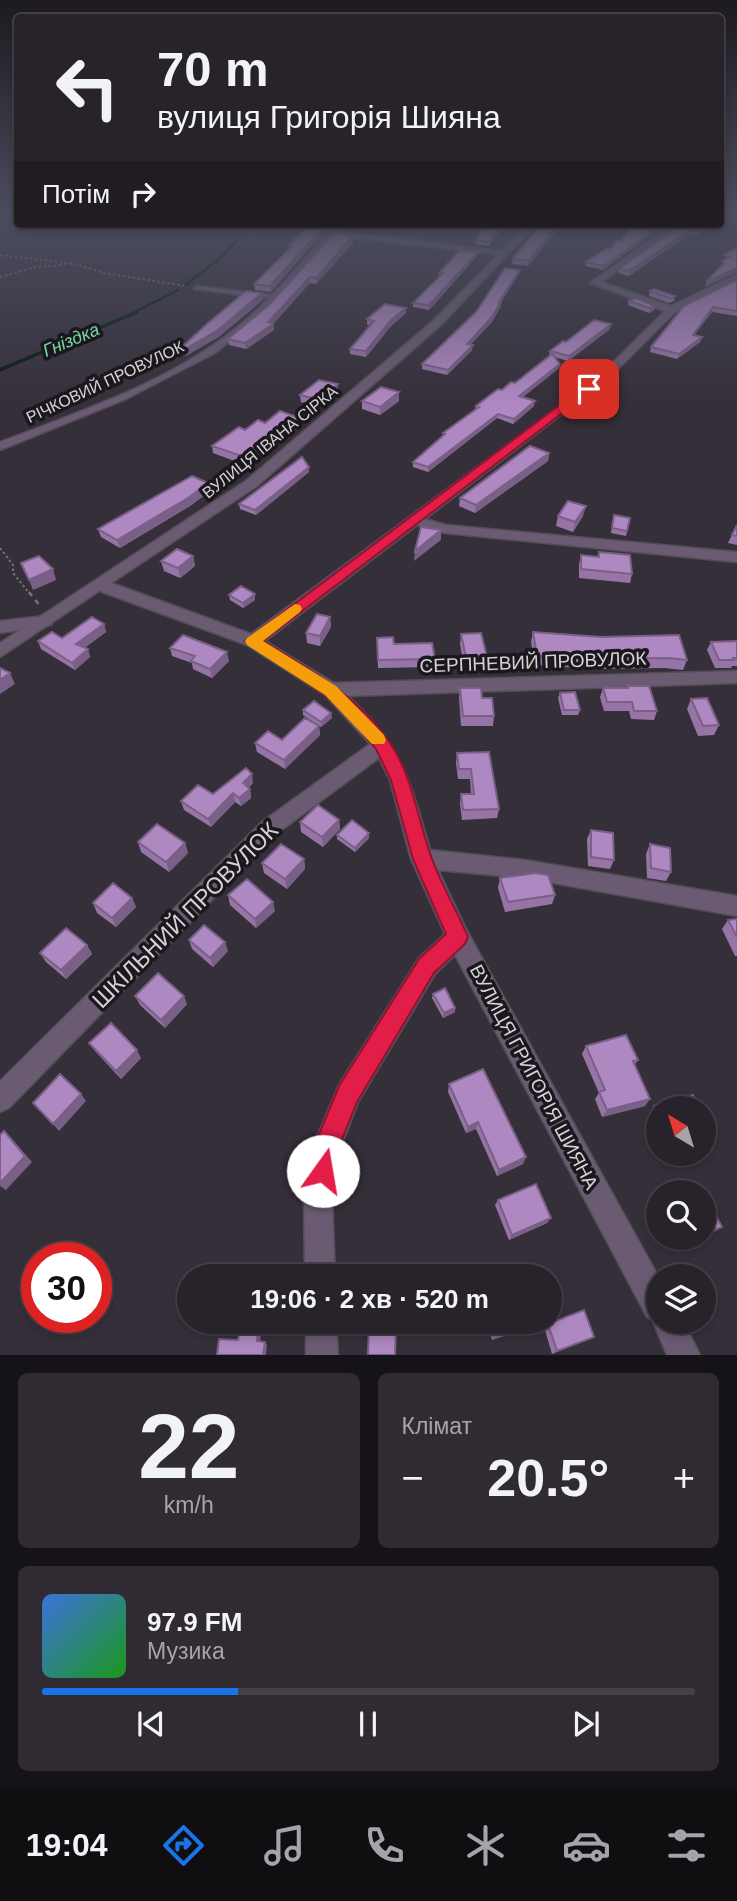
<!DOCTYPE html>
<html lang="uk">
<meta charset="utf-8">
<style>
body{margin:0;font-family:Helvetica,sans-serif;background:#302b33;color:#f1f3f6;height:100vh;display:flex;flex-direction:column;font-size:26px;white-space:nowrap}
*{box-sizing:border-box;margin:0}
p{font-size:23px;color:#a5a4a9}
.icon{flex:none;width:38px;height:38px;fill:none;stroke:currentColor;stroke-width:2;stroke-linecap:round;stroke-linejoin:round}
.map{position:relative;height:1355px;overflow:hidden}
.drawer{display:flex;flex-direction:column;gap:18px;padding:18px;background:#161318;flex:1}
.drawer>*{flex:none}
.guide{position:absolute;left:14px;top:14px;width:710px;height:214px;border-radius:7px;box-shadow:0 4px 10px #0003,0 0 0 2px #444047;background:#28232b;color:#f1f3f6;overflow:hidden}
.needle{width:46px;rotate:322deg}
.buttons{position:absolute;left:646px;top:1096px;display:grid;gap:14px}
.buttons a{display:grid;place-items:center;width:70px;height:70px;border-radius:50%;background:#28232b;box-shadow:0 4px 10px #0003,0 0 0 2px #444047;font-size:35px}
.speed{position:absolute;left:21px;top:1242px;display:flex;gap:14px;font-size:35px;font-weight:700;text-align:center}
.speed>*{display:grid;place-content:center;width:91px;height:91px;border-radius:50%;background:#28232b;box-shadow:0 4px 10px #0003,0 0 0 2px #444047;line-height:1}
.speed .limit{border:10px solid #d22;background:#fff;color:#111}
.pin{position:absolute;display:grid;place-items:center;width:60px;height:60px;color:#fff;margin:-30px;border-radius:14px;box-shadow:0 4px 10px #0006}
.me{position:absolute;width:77px;margin:-38px;rotate:13deg;stroke-linejoin:round;filter:drop-shadow(0 0 5px #0008)}
.turn{display:flex;align-items:center;gap:24px;height:147px;padding:0 28px;font-size:32px}
.turn .icon{width:91px;height:91px;stroke-width:2.5}
.turn b{display:block;font-size:49px;line-height:60px}
.then{display:flex;align-items:center;height:66px;padding:0 28px;background:#0003;gap:14px;font-size:26px}
.big{font-size:52px;font-weight:700;line-height:1.1}
.drawer .tile{flex:1;display:flex;flex-direction:column;justify-content:center;gap:10px;min-width:0;padding:0 24px;border-radius:10px;background:#302b33}
.drawer .dial{align-items:center;gap:0}
.dial b{font-size:91px;line-height:1}
.song{display:flex;align-items:center;gap:21px}
.cover{width:84px;height:84px;border-radius:10px;background:linear-gradient(135deg,hsl(220 70% 55%),hsl(120 70% 35%))}
.played{height:7px;border-radius:4px;background:linear-gradient(90deg,#1a73e8 30%,#444047 30%)}
.keys{display:flex;justify-content:space-around;direction:ltr}
.heat{display:flex;justify-content:space-between;align-items:center;font-size:38px;direction:ltr}
.drawer .tiles{flex:1;display:grid;gap:18px;grid-template-columns:1fr 1fr}
.tile:last-child{grid-column:span 2}
.trip{position:absolute;left:177px;top:1264px;width:385px;height:70px;border-radius:35px;background:#28232b;box-shadow:0 4px 10px #0003,0 0 0 2px #444047;font-weight:700;line-height:70px;text-align:center}
.menu{display:flex;height:112px;justify-content:space-around;align-items:center;background:#100e11;color:#a5a4a9}
.menu .icon{width:49px;height:49px}
.menu .on{color:#1a73e8}
.menu b{font-size:32px;color:#f1f3f6}
.map>svg:first-child{display:block}
.lines{fill:none;stroke-linecap:round;stroke-linejoin:round}
.stream-far1{stroke:#051b10;stroke-width:2.5}
.stream{stroke:#051b10;stroke-width:3.5}
.service-casing{stroke:#524c55;stroke-width:3}
.minor-casing{stroke:#524c55;stroke-width:3}
.tertiary-casing{stroke:#524c55;stroke-width:3}
.path-far1{stroke:#756f78;stroke-width:2;stroke-dasharray:2.5 2.5;stroke-linecap:butt}
.path{stroke:#756f78;stroke-width:2.5;stroke-dasharray:5 5;stroke-linecap:butt}
.service{fill:#6a5b72;fill-rule:evenodd}
.minor{fill:#6a5b72;fill-rule:evenodd}
.tertiary{fill:#6a5b72;fill-rule:evenodd}
.wall{fill:#9675a6}
.shaded-wall{fill:#7a5f87}
.building{fill:#ae88c1;stroke:#7a5f87;stroke-width:2}
.route{fill:#e11d48;stroke:#92132f;stroke-width:2}
.slow{fill:#f59e0b}
.labels{text-anchor:middle;dominant-baseline:central;stroke-width:7;stroke-linejoin:round;paint-order:stroke}
.far-street-label{font-size:16px;fill:#d5d1d7;stroke:#1b181d}
.far-water-label{font-size:18px;font-style:italic;fill:#73d6a0;stroke:#1b181d}
.street-label{font-size:19px;fill:#d5d1d7;stroke:#1b181d}
.near-street-label{font-size:23px;fill:#d5d1d7;stroke:#1b181d}
</style>
<div class="map">
<svg width="737" height="1355" viewBox="0 0 737 1355">
<rect width="100%" height="100%" fill="#352f39"/>
<g class="lines">
<path class="stream-far1" d="M185 285 218 260 254 224
M133 313 178 290"/>
<path class="stream" d="M0 370 137 312"/>
<g class="service-casing">
<path id="service" d="M197 286 274 295 277 297 274 299 195 289 194 288Z"/>
</g>
<g class="minor-casing">
<path id="minor" d="M335 224H343L337 231 508 252 504 255 333 236 268 310 215 353 126 399 0 450V442C84 410 179 379 248 318 280 290 306 255 335 224Z
M672 224H681L602 282 671 306 737 274V281L675 312 610 377 425 519 446 525 737 552V562L445 533 417 525 265 641 334 683 737 671V683L348 696C402 746 411 783 430 850L525 860 737 896V916L525 878 438 870 466 929 658 1276V1321H683L700 1355H667L652 1319 647 1317 455 955 435 974 358 1102 342 1144 332 1197 335 1276H305L304 1197 314 1144 339 1085 419 958 445 934 411 859 390 780 379 758 276 834 9 1108 0 1112V1081L262 822 370 744 325 695 247 645 94 589 92 585 94 581H106L251 634 568 400 602 373 665 311 590 283Z
M45 616 53 621 51 625 0 633V621Z
M306 1321H336L338 1355H306Z"/>
</g>
<g class="tertiary-casing">
<path id="tertiary" d="M528 224H536L442 324 257 486 0 657V643L247 480 434 320Z"/>
</g>
<path class="path-far1" d="M0 255 75 264 104 273 186 286
M0 277 37 267 69 264
M0 548 13 565V573L30 594"/>
<path class="path" d="M29 592 41 607"/>
<use href="#service" class="service"/>
<use href="#minor" class="minor"/>
<use href="#tertiary" class="tertiary"/>
</g>
<path class="wall" d="M309 224 271 292 255 290 254 284 289 249 288 247Z
M342 224H363L358 231 342 229Z
M486 224H505L489 246 475 244 476 240Z
M681 224H712L697 236 690 234 629 276 618 273 619 269Z
M557 230 528 266 512 264 513 258Z
M350 235V237H352L353 243 316 284 310 283 273 324 274 330 246 349 229 345 228 339 269 305Z
M621 241 603 270 585 266 586 262 610 249Z
M477 256 429 310 413 307V303L439 277V273Z
M519 274 501 302V306L492 322 470 345 472 350 447 375 422 369V364Z
M737 280V316L712 312 694 335 702 337 700 342 677 359 650 352 651 347Z
M650 291 675 296 674 301 669 303 649 296Z
M629 301 655 306 654 310 649 313 628 305Z
M406 308V313L391 326 366 357 350 354V349L370 325H367V319Z
M611 324 610 329 568 361 554 357 560 364 559 368 523 397 534 406 513 424 497 418 428 472 413 467V462L443 436V433L475 410 476 406 515 383 551 356 549 355 550 351 566 342Z
M338 392 321 407 301 402 300 395Z
M399 392V401L380 415 362 409V401Z
M265 423 300 426 248 466 213 453 212 446 245 430Z
M549 453 548 461 475 513 459 506 460 498Z
M309 467V472L256 515 240 509 239 504Z
M210 491 190 506 120 548 101 537 98 529Z
M614 515 627 531 626 536 611 533Z
M558 516H583L573 532 556 526Z
M737 525V545L728 543Z
M599 552 632 574 630 583 579 578V564L581 555 597 557Z
M193 556 195 566 180 578 164 571 161 561Z
M229 595 255 600 243 608 230 600Z
M330 617 331 627 320 646 307 643 306 633Z
M104 624 106 632 84 648 88 649 90 657 75 670 41 649 38 641 62 638Z
M533 632 687 660 683 670 664 668 594 669 535 665 531 642Z
M461 634 487 657 485 667 464 668 460 644Z
M377 638 435 659 434 667 378 668Z
M737 641V666H732L731 668H715L707 650 711 642Z
M170 648 229 661 212 678 193 669 192 663 172 656Z
M628 686 657 711 654 720 631 719 629 711H604L600 697 603 688H627Z
M460 688 482 698 494 716 493 726H461L459 698Z
M560 693 580 710 578 715H562L558 698Z
M691 699 719 725 714 735 698 736 687 709Z
M303 710 332 718 321 727 303 715Z
M319 726 320 735 285 769 257 752 255 743 282 740Z
M489 752 499 809 497 818 462 820 460 804 461 794H471L470 779H458L456 763 457 753Z
M253 783 248 788 250 789 251 798 241 806 235 802 211 827 184 810 181 801Z
M339 820 340 829 323 847 301 832 300 822Z
M591 830 614 860 610 869 588 866 587 839Z
M337 835 369 838 355 852 337 839Z
M138 842 185 843 188 853 169 872 141 852Z
M650 844 671 872 666 881 647 878 646 854Z
M304 859 305 869 287 889 264 873 262 863Z
M500 878 555 895 552 904 505 912 498 888Z
M228 895 275 911 256 928 230 905Z
M132 898 136 907 116 927 97 913 93 903Z
M737 919V956H735L722 929 728 920Z
M189 940 228 951 213 967 192 949Z
M87 945 92 954 66 979 46 962 40 953Z
M433 994 455 1008V1012L443 1018 432 998Z
M135 996 187 1004 165 1028 140 1005Z
M89 1043 141 1058 121 1079 95 1051Z
M586 1046 638 1060 635 1064 645 1106 602 1117 595 1099 599 1093 582 1054Z
M449 1084 523 1164 497 1176 476 1129 466 1133 448 1092Z
M654 1106 658 1108V1134L649 1113Z
M498 1200 547 1223 509 1240 495 1205Z
M677 1237H701L681 1246Z
M487 1321H525V1329L492 1340Z
M548 1324 594 1337 552 1354 544 1327Z"/>
<path class="shaded-wall" d="M326 224H331L271 292 270 286Z
M358 224H363L358 231Z
M503 224H505L489 246V242Z
M663 224H667L603 270 604 266Z
M708 224H712L697 236 698 232Z
M558 225 557 230 528 266V261Z
M691 230 690 234 629 276V271Z
M350 235V240L352 237 353 243 316 284V278Z
M478 252 477 256 429 310V305Z
M737 268V272L705 287 706 282Z
M520 270 519 274 498 306 499 302Z
M310 277V283L273 324 274 330 246 349 245 343 268 322Z
M262 293 263 300 219 337 186 356 185 349Z
M501 302V306L492 322 467 348V344Z
M655 306 654 310 649 313 650 308Z
M713 307 712 312 691 339 693 335Z
M406 308V313L391 326 366 357V351L391 320Z
M611 324 610 329 568 361 569 356Z
M702 337 700 342 677 359 679 354Z
M473 345 472 350 447 375 448 370Z
M560 364 559 368 518 401 519 396Z
M338 384V392L321 407V400Z
M399 392V401L380 415V407Z
M535 401 534 406 513 424 514 419Z
M498 414 497 418 428 472V467Z
M300 418V426L248 466 247 458Z
M549 453 548 461 475 513 476 505Z
M309 467V472L256 515 255 510Z
M208 483 210 491 190 506 120 548 117 540Z
M586 506 583 516 573 532 575 522Z
M441 530V540L414 561 415 551Z
M193 556 195 566 180 578 178 568Z
M53 569 56 580 33 590 29 580Z
M255 594V600L243 608V603Z
M330 617 331 627 320 646V636Z
M104 624 106 632 79 652 76 644Z
M88 649 90 657 75 670 72 663Z
M227 652 229 661 212 678 210 669Z
M10 673 15 684 0 694V680Z
M331 713 332 718 321 727V722Z
M319 726 320 735 285 769 284 760Z
M252 774 253 783 244 792 243 783Z
M250 789 251 798 241 806 239 798Z
M233 793 235 802 211 827 208 819Z
M339 820 340 829 323 847 322 837Z
M369 833V838L355 852V848Z
M185 843 188 853 169 872 166 862Z
M304 859 305 869 287 889 285 879Z
M132 898 136 907 116 927 112 918Z
M273 902 275 911 256 928 255 919Z
M225 942 228 951 213 967 210 958Z
M87 945 92 954 66 979 61 970Z
M184 996 187 1004 165 1028 161 1020Z
M455 1008V1012L443 1018 444 1013Z
M137 1050 141 1058 121 1079 116 1071Z
M81 1094 86 1101 59 1131 53 1124Z
M650 1099 645 1106 602 1117 607 1110Z
M478 1122 476 1129 466 1133 468 1127Z
M4 1131 11 1138 32 1162 6 1190 0 1186Z
M526 1157 523 1164 497 1176 499 1170Z
M551 1218 547 1223 509 1240 512 1235Z
M722 1227 714 1232 704 1236V1234Z
M697 1237H701L681 1246 688 1241Z
M259 1321H262L260 1344 257 1341Z
M265 1342 267 1345 266 1355H263Z"/>
<path class="building" d="M309 224H326L270 286 254 284 291 247H288Z
M486 224H503L489 242 476 240Z
M542 224 558 225 528 261 513 258Z
M637 224H663L604 266 586 262 607 248 610 249 618 240 621 241 628 231Z
M681 224H708L698 232 691 230 629 271 619 269Z
M334 233 350 235 348 237H352L316 278 310 277 268 322 273 324 245 343 228 339 269 305Z
M737 247V268L706 282 724 263 722 261 730 257 724 255Z
M459 251 478 252 429 305 413 303 443 273H439Z
M505 268 520 270 499 302H501L492 317 467 344 473 345 448 370 422 364 476 312Z
M737 280V311L713 307 693 335 702 337 679 354 651 347 684 306Z
M654 289 675 296 670 298 650 291Z
M246 291 262 293 218 330 185 349 183 346 208 323Z
M636 298 655 306 650 308 629 301Z
M385 304 406 308 391 320 366 351 350 349 374 321 367 319Z
M594 320 611 324 569 356 550 351 563 341 566 342Z
M552 354 560 364 519 396 535 401 514 419 498 414 428 467 413 462 445 434 443 433 479 407 476 406 498 389 502 390 511 382 515 383Z
M319 380 338 384 321 400 300 395Z
M381 387 399 392 380 407 362 401Z
M280 411 300 418 247 458 212 446 239 427 245 430 258 420 265 423Z
M530 446 549 453 476 505 460 498Z
M302 457 309 467 255 510 239 504Z
M192 476 208 483 188 498 117 540 98 529Z
M568 501 586 506 575 522 558 516Z
M614 515 630 518 627 531 612 528Z
M737 525V536L732 535Z
M421 527 441 530 415 551Z
M177 549 193 556 178 568 161 561Z
M599 552 630 555 632 574 581 569V555L599 557Z
M39 556 53 569 29 580 21 563Z
M241 586 255 594 243 603 229 595Z
M317 614 330 617 320 636 306 633Z
M92 617 104 624 76 644 88 649 72 663 38 641 52 632 62 638Z
M533 632 601 637 679 635 687 660 668 658 596 659 537 656Z
M481 633 487 657 466 658 461 634Z
M183 635 227 652 210 669 191 661 195 656 170 648Z
M393 637 394 644 432 643 435 659 378 660 377 638Z
M737 641V658H733L734 660H719L711 642Z
M0 668 10 673 0 680Z
M628 686H649L657 711H634L632 702H607L603 688H628Z
M460 688H481L482 698H492L494 716H463Z
M575 692 580 710H564L560 693Z
M707 698 719 725 703 726 691 699Z
M314 701 331 713 321 722 303 710Z
M305 718 319 726 284 760 255 743 268 731 282 740Z
M489 752 499 809 463 810 461 794H474L471 769H459L457 753Z
M246 768 252 774 243 783 250 789 239 798 233 793 208 819 181 801 198 785 213 794Z
M318 805 339 820 322 837 300 822Z
M352 820 369 833 355 848 337 835Z
M157 824 185 843 166 862 138 842Z
M591 830 613 833 614 860 591 857Z
M281 844 304 859 285 879 262 863Z
M650 844 670 848 671 872 651 868Z
M536 873 548 875 555 895 508 902 500 878Z
M247 879 273 902 255 919 228 895Z
M113 883 132 898 112 918 93 903Z
M737 919V937L728 920Z
M204 925 225 942 210 958 189 940Z
M66 928 87 945 61 970 40 953Z
M158 973 184 996 161 1020 135 996Z
M445 988 455 1008 444 1013 433 994Z
M111 1023 137 1050 116 1071 89 1043Z
M626 1035 638 1060 633 1061 650 1099 607 1110 599 1092 605 1090 586 1046Z
M483 1069 526 1157 499 1170 478 1122 468 1127 449 1084Z
M60 1074 81 1094 53 1124 33 1103Z
M693 1095 699 1108H658V1114L654 1106Z
M4 1131 25 1156 0 1183V1135Z
M536 1184 551 1218 512 1235 498 1200Z
M706 1197 722 1227 704 1234V1198Z
M686 1237H697L688 1241Z
M248 1266 266 1267 265 1276H247Z
M545 1272 546 1276H535Z
M584 1310 594 1337 557 1351 548 1324Z
M241 1321H259L257 1341 265 1342 263 1355H217L219 1339 238 1340Z
M489 1321H525L526 1327 494 1338Z
M369 1324 396 1326 395 1355H368Z"/>
<linearGradient id="sky" x2="0" y2="1"><stop stop-color="#1d1a1f"/><stop offset="0.53" stop-color="#4b4d5f"/><stop offset="1" stop-color="#4b4d5f" stop-opacity="0"/></linearGradient>
<rect width="737" height="404" fill="url(#sky)"/>
<path class="route" d="M585 386 594 389 263 641C309 669 356 695 388 740 413 775 417 819 432 859 442 886 457 911 468 937L465 944 434 973 357 1102 340 1144 332 1180 323 1183 314 1180 310 1171 315 1144 339 1086 419 959 446 934 413 859 391 780 376 749 351 719 325 695 245 641Z"/>
<path class="slow" d="M295 604 300 605 302 609 300 612 263 641 336 686 384 735 386 740 384 744H372L325 695 247 645 245 641 247 638Z"/>
<g class="labels">
<g class="far-street-label">
<text transform="translate(105 382) rotate(-25)">РІЧКОВИЙ ПРОВУЛОК</text>
<text transform="translate(270 442) rotate(-39)">ВУЛИЦЯ ІВАНА СІРКА</text>
</g>
<g class="far-water-label">
<text transform="translate(71 340) rotate(-23)">Гніздка</text>
</g>
<g class="street-label">
<text transform="translate(533 662) rotate(-2)">СЕРПНЕВИЙ ПРОВУЛОК</text>
<text transform="translate(534 1077) rotate(62)">ВУЛИЦЯ ГРИГОРІЯ ШИЯНА</text>
</g>
<g class="near-street-label">
<text transform="translate(185 915) rotate(-45)">ШКІЛЬНИЙ ПРОВУЛОК</text>
</g>
</g>
</svg>
<div class="buttons">
<a><svg class="needle" viewBox="-14 -14 28 28"><path d="M0-13l5 13h-10z" fill="#e53935"/><path d="M0 13l5-13h-10z" fill="#a5a4a9"/></svg></a>
<a><svg class="icon" aria-label="search" viewBox="0 0 24 24"><circle cx="10" cy="10" r="6"/><path d="M15 15l6 6"/></svg></a>
<a><svg class="icon" aria-label="layers" viewBox="0 0 24 24"><path d="M12 4l9 5-9 5-9-5zM3 14l9 5 9-5"/></svg></a>
</div>
<div class="speed"><div class="limit">30</div></div>
<div class="pin" style="left:589px;top:389px;background:#d93025"><svg class="icon" aria-label="arrive" viewBox="0 0 24 24"><path d="M6 21V4h12l-3 4 3 4H6"/></svg></div>
<svg class="me" style="left:323px;top:1171px" viewBox="-20 -20 40 40"><circle r="19" fill="#fff"/><path d="M0-13L10 11 0 6-10 11z" fill="#e11d48"/></svg>
<div class="trip">19:06 · 2 хв · 520 m</div>
<div class="guide">
<div class="turn"><svg class="icon" aria-label="left" viewBox="0 0 24 24"><path d="M17 20v-9H6M10 6l-5 5 5 5"/></svg><div><b>70 m</b>вулиця Григорія Шияна</div></div>
<div class="then">Потім<svg class="icon" aria-label="right" viewBox="0 0 24 24"><path d="M7 20v-9h11M14 6l5 5-5 5"/></svg></div>
</div>
</div>
<section class="drawer">
<div class="tiles">
<div class="tile dial"><b>22</b><p>km/h</p></div>
<div class="tile"><p>Клімат</p>
<div class="heat"><a>−</a><b class="big">20.5°</b><a>+</a></div>
</div>
<div class="tile">
<div class="song"><i class="cover"></i><div><b>97.9 FM</b><p>Музика</p></div></div>
<div class="played"></div>
<div class="keys"><svg class="icon" aria-label="previous" viewBox="0 0 24 24"><path d="M18 5L8 12l10 7zM5 5v14"/></svg><svg class="icon" aria-label="pause" viewBox="0 0 24 24"><path d="M8 5v14M16 5v14"/></svg><svg class="icon" aria-label="next" viewBox="0 0 24 24"><path d="M6 5l10 7-10 7zM19 5v14"/></svg></div>
</div>
</div>
</section>
<nav class="menu">
<b>19:04</b>
<svg class="icon on" aria-label="directions" viewBox="0 0 24 24"><path d="M12 3l9 9-9 9-9-9zM9 14v-3h6M13 9l2 2-2 2"/></svg>
<svg class="icon" aria-label="music" viewBox="0 0 24 24"><path d="M9 18V5l10-2v13"/><circle cx="6" cy="18" r="3"/><circle cx="16" cy="16" r="3"/></svg>
<svg class="icon" aria-label="phone" viewBox="0 0 24 24"><path d="M5 4h4l2 5-3 2q2 4 5 5l2-3 5 2v4C11 20 4 13 5 4z"/></svg>
<svg class="icon" aria-label="climate" viewBox="0 0 24 24"><path d="M12 3v18M4 7l16 10M4 17L20 7"/></svg>
<svg class="icon" aria-label="car" viewBox="0 0 24 24"><path d="M5 17H2v-5l4-1 3-4h7l3 4 3 1v5h-3M9 17h6M6 11h13"/><circle cx="7" cy="17" r="2"/><circle cx="17" cy="17" r="2"/></svg>
<svg class="icon" aria-label="filters" viewBox="0 0 24 24"><path d="M4 7h16M4 17h16"/><circle cx="9" cy="7" r="2"/><circle cx="15" cy="17" r="2"/></svg>
</nav>
